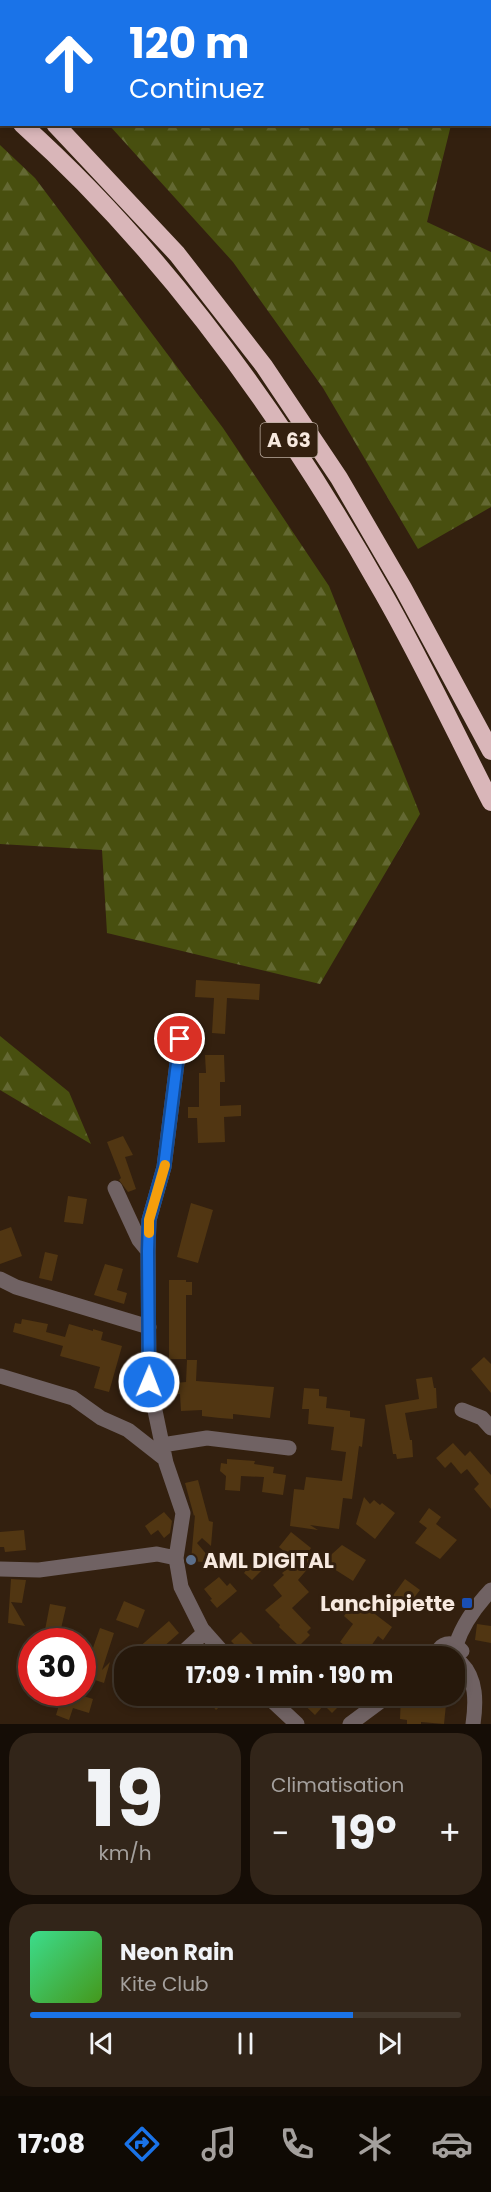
<!DOCTYPE html>
<html lang="fr">
<meta charset="utf-8">
<style>
body{margin:0;font-family:Poppins,sans-serif;background:#322519;color:#f1f3f6;height:100vh;display:flex;flex-direction:column;font-size:22px;white-space:nowrap}
*{box-sizing:border-box;margin:0}
p{font-size:20px;color:#a4a09d}
.icon{flex:none;width:33px;height:33px;fill:none;stroke:currentColor;stroke-width:2;stroke-linecap:round;stroke-linejoin:round}
.map{position:relative;height:1724px;overflow:hidden}
.drawer{display:flex;flex-direction:column;gap:9px;padding:9px;background:#150d06;flex:1}
.drawer>*{flex:none}
.banner{position:absolute;left:0px;top:0px;width:492px;height:126px;box-shadow:0 3px 9px #0003,0 0 0 2px #42372c;background:#1a73e8;color:#fff;overflow:hidden}
.speed{position:absolute;left:18px;top:1628px;display:flex;gap:12px;font-size:30px;font-weight:700;text-align:center}
.speed>*{display:grid;place-content:center;width:78px;height:78px;border-radius:50%;background:#26180b;box-shadow:0 3px 9px #0003,0 0 0 2px #42372c;line-height:1}
.speed .limit{border:9px solid #d22;background:#fff;color:#111}
.pin{position:absolute;display:grid;place-items:center;width:51px;height:51px;color:#fff;margin:-26px;border:3px solid #fff;border-radius:50%;box-shadow:0 2px 6px #0007}
.me{position:absolute;width:66px;margin:-33px;rotate:1deg;stroke-linejoin:round;filter:drop-shadow(0 0 4px #0008)}
.turn{display:flex;align-items:center;gap:21px;height:126px;padding:0 30px;font-size:27px}
.turn .icon{width:78px;height:78px;stroke-width:2.5}
.turn b{display:block;font-size:42px;line-height:51px}
.big{font-size:45px;font-weight:700;line-height:1.1}
.drawer .widget{flex:1;display:flex;flex-direction:column;justify-content:center;gap:9px;min-width:0;padding:0 21px;border-radius:24px;background:#322519}
.drawer .dial{align-items:center;gap:0}
.dial b{font-size:78px;line-height:1}
.song{display:flex;align-items:center;gap:18px}
.cover{width:72px;height:72px;border-radius:9px;background:linear-gradient(135deg,hsl(150 70% 55%),hsl(100 70% 35%))}
.played{height:6px;border-radius:3px;background:linear-gradient(90deg,#1a73e8 75%,#42372c 75%)}
.keys{display:flex;justify-content:space-around;direction:ltr}
.heat{display:flex;justify-content:space-between;align-items:center;font-size:33px;direction:ltr}
.drawer .tiles{flex:1;display:grid;gap:9px;grid-template-columns:1fr 1fr}
.widget:last-child{grid-column:span 2}
.trip{position:absolute;left:114px;top:1646px;width:351px;height:60px;border-radius:24px;background:#26180b;box-shadow:0 3px 9px #0003,0 0 0 2px #42372c;font-weight:700;line-height:60px;text-align:center}
.menu{display:flex;height:96px;justify-content:space-around;align-items:center;background:#0f0a04;color:#a4a09d}
.menu .icon{width:42px;height:42px}
.menu .on{color:#1a73e8}
.menu b{font-size:27px;color:#f1f3f6}
.map>svg:first-child{display:block}
.forest{fill:url(#forest-firs)}
.building{fill:#513612}
.lines{fill:none;stroke-linecap:round;stroke-linejoin:round}
.minor{stroke:#706263;stroke-width:15}
.highway{stroke:#d9b6b9;stroke-width:18}
.route-casing{stroke:#114b97;stroke-width:15}
.route{stroke:#1a73e8;stroke-width:10}
.slow{stroke:#f59e0b;stroke-width:10}
.service-dot{fill:#5c6f8a;stroke:#33200f;stroke-width:2}
.transit-dot{fill:#1a4fb4;stroke:#33200f;stroke-width:2}
.labels{text-anchor:middle;dominant-baseline:central;stroke-width:6;stroke-linejoin:round;paint-order:stroke}
.shield{fill:#33200f;stroke:#bcada1;stroke-width:1.5}
.shield-label{font-size:20px;font-weight:bold;fill:#f7e9df}
.poi-label{font-size:21px;font-weight:bold;fill:#f7e9df;stroke:#33200f;text-anchor:start}
</style>
<div class="map">
<svg width="491" height="1724" viewBox="0 0 491 1724">
<defs>
<pattern id="forest-firs" width="22" height="20" patternUnits="userSpaceOnUse" patternTransform="scale(1.5)"><rect width="22" height="20" fill="#484f0f"/><path d="M5 1l3.5 6h-7zM16 11l3.5 6h-7z" fill="#636832"/></pattern>
</defs>
<rect width="100%" height="100%" fill="#33200f"/>
<path class="forest" d="M109 125H451L427 222 491 252V507L418 549 323 388 233 262Z
M0 145 35 178 223 428 329 586 420 814 320 984 107 933 102 850 0 844Z
M0 1036 69 1092 91 1144 0 1090Z"/>
<path class="building" d="M196 980 260 984 259 1000 227 998 225 1034 212 1033 214 998 195 997Z
M205 1055H224L225 1082H220V1106L241 1105V1116L224 1117 225 1142 198 1143 197 1118H188V1107H199V1073H206Z
M123 1136 133 1155 125 1157 136 1189 128 1192 119 1180 121 1178 107 1142Z
M68 1196 87 1199 83 1224 64 1222Z
M191 1203 213 1210 198 1263 177 1257Z
M11 1227 22 1256 0 1264V1231Z
M45 1252 58 1255 52 1281 39 1278Z
M105 1264 123 1269 117 1290 127 1293 124 1304 94 1295Z
M169 1280H186V1282H192V1295H186V1359H169Z
M22 1319 48 1324 46 1332 65 1337 69 1324 93 1331V1329L103 1332 101 1340 122 1346 109 1392 94 1388 100 1367 60 1356 63 1346 13 1332 15 1323 21 1324Z
M484 1357 491 1364V1393L471 1369Z
M187 1360H197L196 1381 274 1387 270 1418 233 1414V1419L220 1418 202 1416V1410L181 1411 180 1394H176L175 1383 186 1382Z
M432 1377 434 1388H436L437 1408 405 1413 410 1440H412L413 1457 397 1459 396 1454H393L385 1405 419 1399 416 1379Z
M304 1388 319 1389V1396L327 1397 326 1408 350 1411V1417L365 1419 362 1447 359 1446 352 1499 343 1498 339 1529 310 1525 318 1530 290 1526 294 1489 304 1490 306 1477 342 1481 346 1452 331 1450 334 1427 308 1424 309 1409H302Z
M453 1443 465 1456 470 1451 491 1475V1509L474 1489 479 1484 467 1469 461 1474 451 1462 445 1468 436 1458Z
M227 1459 255 1461 254 1464 274 1467 273 1473 286 1475 283 1495 262 1492 264 1477 241 1476 240 1491 225 1490 226 1476 220 1471 221 1463 227 1464Z
M198 1480 209 1521 213 1522 211 1546 202 1538 197 1543 214 1563 191 1561 195 1515 194 1516 185 1483Z
M364 1497 370 1504 374 1500 380 1505 382 1503 395 1513 375 1539 356 1524Z
M429 1508 441 1517 436 1524 457 1540 440 1559 415 1543 427 1528 419 1522Z
M164 1512 172 1521 170 1533 164 1538 158 1530 151 1535 145 1526Z
M24 1530 26 1550 5 1552 4 1547H0V1532Z
M291 1532 311 1548 308 1553 316 1559 298 1580 309 1592 292 1608 311 1628 307 1632 310 1635 299 1646 279 1627 280 1625 265 1610 282 1596 273 1585 284 1575 282 1573 297 1562 279 1547Z
M342 1545 366 1560 353 1581 323 1562Z
M260 1552 266 1558V1566L252 1580 244 1573Z
M219 1577 227 1586 230 1583 237 1591 217 1608 210 1600 212 1599 204 1589Z
M11 1579 26 1580 22 1603 11 1602 25 1626 8 1623Z
M405 1579 420 1590 407 1607 404 1605 401 1610 389 1601Z
M124 1601 145 1610 138 1628 116 1620Z
M50 1604 66 1607 60 1633 45 1630Z
M363 1605 392 1627 383 1640 378 1636 364 1656H359L340 1642 353 1624 344 1616 350 1608 357 1614Z
M169 1621 179 1633 153 1656H129Z
M477 1624 491 1626V1643L475 1640Z
M100 1628 114 1633 102 1670 110 1662 104 1683 83 1676Z
M241 1632 265 1656H246L231 1641Z
M63 1692H78L77 1694 93 1699 89 1713 73 1708 69 1720 56 1715Z
M203 1695H232L216 1710Z
M294 1695H350L332 1713 324 1705 315 1715Z
M401 1695H447L444 1724 421 1722V1724H407V1720L400 1719Z"/>
<g class="lines">
<path class="minor" d="M180 1039 164 1167 149 1220 148 1251 149 1382 166 1463 183 1513 176 1558 181 1587 202 1629 226 1656
M115 1188 139 1240 148 1251
M0 1279 16 1287 149 1327
M0 1376 73 1398 101 1418 128 1430 165 1459
M462 1410 482 1418 491 1428
M162 1445 207 1438 289 1448
M0 1569 39 1570 157 1554 176 1558
M456 1645C463 1623 476 1606 491 1590
M179 1656 205 1632
M437 1656C438 1645 447 1642 456 1645L462 1651
M461 1663C477 1679 476 1703 473 1724
M266 1695 297 1724
M350 1724 389 1695"/>
<path class="highway" d="M0 74 2 76
M0 105 2 106
M22 124C169 256 286 421 383 593 422 661 455 732 491 802
M55 124 177 254 264 366 339 478 403 588 491 751"/>
</g>
<g class="lines">
<g class="route-casing">
<path id="route" d="M149 1382 148 1251 149 1220 164 1167 180 1039"/>
</g>
<use href="#route" class="route"/>
<path class="slow" d="M149 1233V1220L165 1165"/>
</g>
<circle class="service-dot" cx="191" cy="1560" r="6"/>
<rect class="transit-dot" x="461" y="1597" width="12" height="12" rx="3"/>
<g class="labels">
<rect class="shield" x="260.5" y="423" width="57" height="34" rx="4.5"/>
<g class="shield-label">
<text x="289" y="440">A 63</text>
</g>
<g class="poi-label">
<text x="203" y="1560">AML DIGITAL</text>
<text x="455" y="1603" text-anchor="end">Lanchipiette</text>
</g>
</g>
</svg>
<div class="speed"><div class="limit">30</div></div>
<div class="pin" style="left:180px;top:1039px;background:#d93025"><svg class="icon" aria-label="arrive" viewBox="0 0 24 24"><path d="M6 21V4h12l-3 4 3 4H6"/></svg></div>
<svg class="me" style="left:149px;top:1382px" viewBox="-20 -20 40 40"><circle r="17" fill="#1a73e8" stroke="#fff" stroke-width="3"/><path d="M0-11L8 9 0 5-8 9z" fill="#fff"/></svg>
<div class="trip">17:09 · 1 min · 190 m</div>
<div class="banner">
<div class="turn"><svg class="icon" aria-label="ahead" viewBox="0 0 24 24"><path d="M12 20V5M6 11l6-6 6 6"/></svg><div><b>120 m</b>Continuez</div></div>
</div>
</div>
<section class="drawer">
<div class="tiles">
<div class="widget dial"><b>19</b><p>km/h</p></div>
<div class="widget"><p>Climatisation</p>
<div class="heat"><a>−</a><b class="big">19°</b><a>+</a></div>
</div>
<div class="widget">
<div class="song"><i class="cover"></i><div><b>Neon Rain</b><p>Kite Club</p></div></div>
<div class="played"></div>
<div class="keys"><svg class="icon" aria-label="previous" viewBox="0 0 24 24"><path d="M18 5L8 12l10 7zM5 5v14"/></svg><svg class="icon" aria-label="pause" viewBox="0 0 24 24"><path d="M8 5v14M16 5v14"/></svg><svg class="icon" aria-label="next" viewBox="0 0 24 24"><path d="M6 5l10 7-10 7zM19 5v14"/></svg></div>
</div>
</div>
</section>
<nav class="menu">
<b>17:08</b>
<svg class="icon on" aria-label="directions" viewBox="0 0 24 24"><path d="M12 3l9 9-9 9-9-9zM9 14v-3h6M13 9l2 2-2 2"/></svg>
<svg class="icon" aria-label="music" viewBox="0 0 24 24"><path d="M9 18V5l10-2v13"/><circle cx="6" cy="18" r="3"/><circle cx="16" cy="16" r="3"/></svg>
<svg class="icon" aria-label="phone" viewBox="0 0 24 24"><path d="M5 4h4l2 5-3 2q2 4 5 5l2-3 5 2v4C11 20 4 13 5 4z"/></svg>
<svg class="icon" aria-label="climate" viewBox="0 0 24 24"><path d="M12 3v18M4 7l16 10M4 17L20 7"/></svg>
<svg class="icon" aria-label="car" viewBox="0 0 24 24"><path d="M5 17H2v-5l4-1 3-4h7l3 4 3 1v5h-3M9 17h6M6 11h13"/><circle cx="7" cy="17" r="2"/><circle cx="17" cy="17" r="2"/></svg>
</nav>
